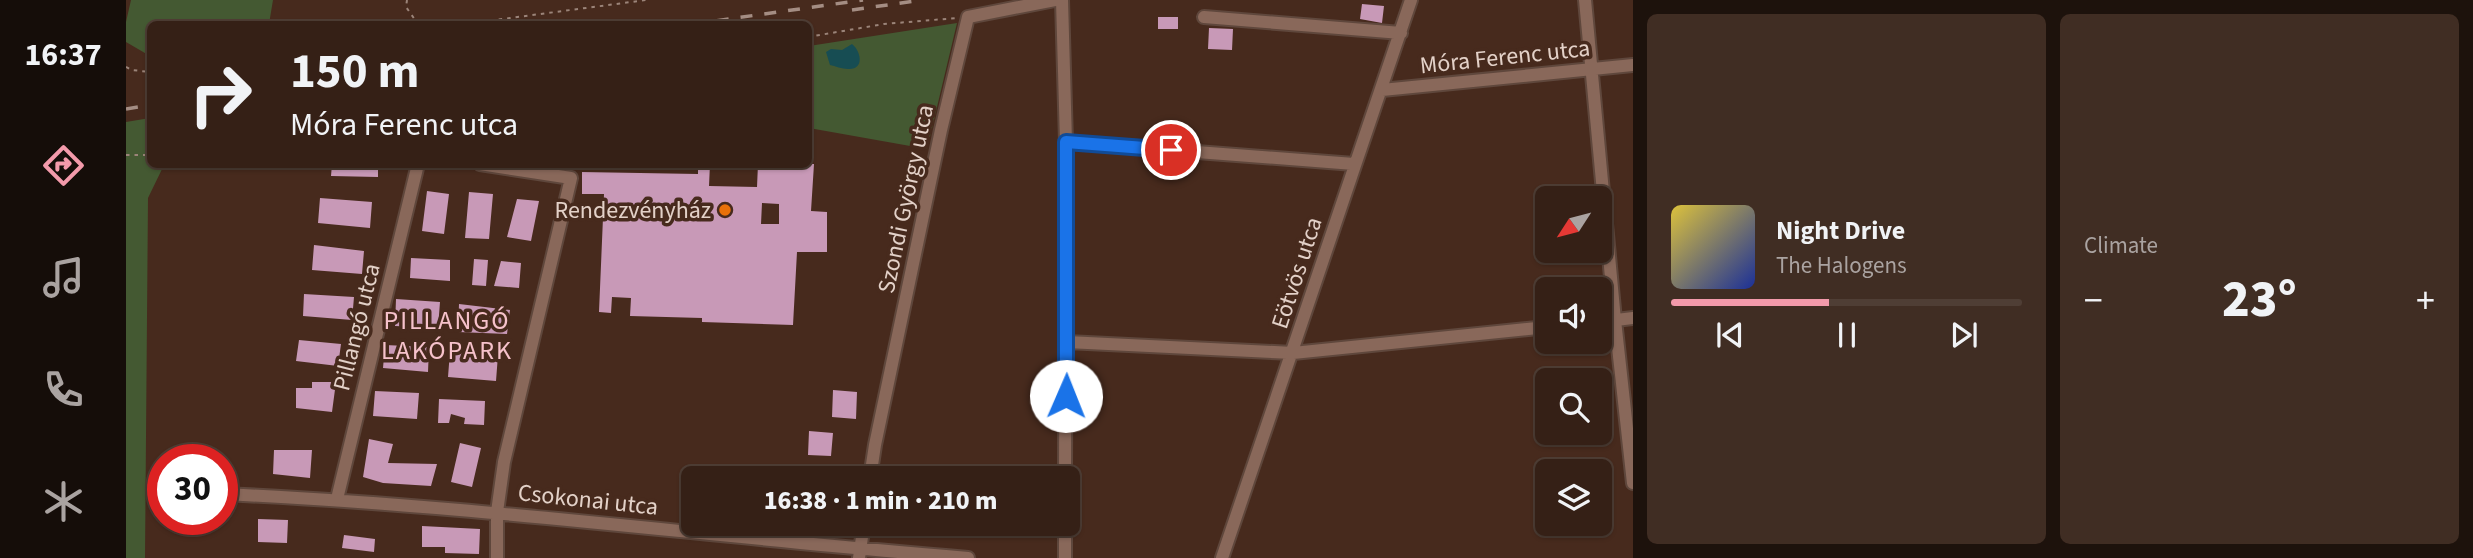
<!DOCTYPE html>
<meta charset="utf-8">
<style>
body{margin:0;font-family:"Source Sans 3",sans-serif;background:#402d23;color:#f1f3f6;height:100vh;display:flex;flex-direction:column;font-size:26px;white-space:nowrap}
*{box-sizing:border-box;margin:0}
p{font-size:23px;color:#aaa3a1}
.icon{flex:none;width:38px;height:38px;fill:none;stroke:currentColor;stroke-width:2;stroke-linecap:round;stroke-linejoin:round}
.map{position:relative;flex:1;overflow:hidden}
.panel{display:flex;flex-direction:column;gap:14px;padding:14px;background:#1d120c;width:840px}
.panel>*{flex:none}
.banner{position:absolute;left:21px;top:21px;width:665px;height:147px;border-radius:10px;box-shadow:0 2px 5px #0004,0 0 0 2px #4f3e35;background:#352016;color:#f1f3f6;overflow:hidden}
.needle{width:46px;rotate:234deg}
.buttons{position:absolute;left:1409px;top:186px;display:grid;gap:14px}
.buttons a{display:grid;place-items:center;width:77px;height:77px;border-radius:10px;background:#352016;box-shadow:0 2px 5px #0004,0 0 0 2px #4f3e35;font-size:35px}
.speed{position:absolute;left:21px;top:444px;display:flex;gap:14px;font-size:35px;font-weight:700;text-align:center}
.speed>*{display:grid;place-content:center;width:91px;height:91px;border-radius:50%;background:#352016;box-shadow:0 2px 5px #0004,0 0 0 2px #4f3e35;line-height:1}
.speed .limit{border:10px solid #d22;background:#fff;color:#111}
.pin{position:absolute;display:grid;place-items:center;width:60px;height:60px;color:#fff;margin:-30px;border:4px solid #fff;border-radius:50%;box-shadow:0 2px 7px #0007}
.me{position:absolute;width:77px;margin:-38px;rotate:1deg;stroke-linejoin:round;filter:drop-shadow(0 0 5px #0008)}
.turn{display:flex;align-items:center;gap:24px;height:147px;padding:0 28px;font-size:32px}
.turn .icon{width:91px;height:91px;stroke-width:2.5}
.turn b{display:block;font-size:49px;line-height:60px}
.big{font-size:52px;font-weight:800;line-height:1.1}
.panel .card{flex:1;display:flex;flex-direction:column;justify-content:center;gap:10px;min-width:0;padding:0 24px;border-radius:10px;background:#402d23}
.song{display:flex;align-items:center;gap:21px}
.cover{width:84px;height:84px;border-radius:10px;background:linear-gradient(135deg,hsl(50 70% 55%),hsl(230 70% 35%))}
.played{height:7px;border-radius:4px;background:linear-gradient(90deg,#f39aab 45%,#4f3e35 45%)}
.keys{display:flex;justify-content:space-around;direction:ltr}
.heat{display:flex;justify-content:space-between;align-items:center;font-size:38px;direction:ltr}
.panel .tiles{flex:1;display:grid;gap:14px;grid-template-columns:repeat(2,1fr)}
.trip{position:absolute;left:555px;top:466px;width:399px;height:70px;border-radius:10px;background:#352016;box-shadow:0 2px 5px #0004,0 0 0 2px #4f3e35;font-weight:800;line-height:70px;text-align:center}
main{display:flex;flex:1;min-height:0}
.tab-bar{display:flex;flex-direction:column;width:126px;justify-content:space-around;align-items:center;background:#150d09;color:#aaa3a1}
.tab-bar .icon{width:49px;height:49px}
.tab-bar .active{color:#f39aab}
.tab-bar b{font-size:32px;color:#f1f3f6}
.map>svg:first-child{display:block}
.green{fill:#445932}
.water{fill:#174d53}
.building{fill:#c899b7;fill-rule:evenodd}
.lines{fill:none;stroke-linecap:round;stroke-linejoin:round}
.street-casing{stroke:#5f473c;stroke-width:16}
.path{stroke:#9b8479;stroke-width:2;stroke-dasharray:3.5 5;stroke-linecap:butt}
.street{stroke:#89685a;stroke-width:12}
.rail{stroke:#a48d83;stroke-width:3.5;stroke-dasharray:12 12;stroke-linecap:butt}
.route-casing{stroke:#114b97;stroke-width:18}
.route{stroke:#1a73e8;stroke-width:12}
.food-dot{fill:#e8710a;stroke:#472a1d;stroke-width:2.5}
.labels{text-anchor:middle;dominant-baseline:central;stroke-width:7;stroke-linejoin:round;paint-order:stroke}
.street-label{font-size:24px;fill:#e3d1c8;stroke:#472a1d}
.poi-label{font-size:24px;fill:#e3d1c8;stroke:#472a1d;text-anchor:end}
.neighbourhood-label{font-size:26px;letter-spacing:2px;fill:#f6c2cb;stroke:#472a1d}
</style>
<main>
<nav class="tab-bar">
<b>16:37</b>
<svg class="icon active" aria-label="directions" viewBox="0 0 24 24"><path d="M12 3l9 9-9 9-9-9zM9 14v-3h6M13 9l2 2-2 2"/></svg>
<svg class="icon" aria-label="music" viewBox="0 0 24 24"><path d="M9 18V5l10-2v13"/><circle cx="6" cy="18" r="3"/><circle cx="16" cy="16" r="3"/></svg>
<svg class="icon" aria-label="phone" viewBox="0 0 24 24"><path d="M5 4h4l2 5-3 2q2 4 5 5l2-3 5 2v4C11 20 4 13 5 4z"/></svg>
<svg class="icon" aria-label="climate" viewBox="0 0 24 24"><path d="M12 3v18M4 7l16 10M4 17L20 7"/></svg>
</nav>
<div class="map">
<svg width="1507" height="558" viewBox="0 0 1507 558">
<rect width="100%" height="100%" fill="#472a1d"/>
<path class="green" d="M5 0H147L143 24H24V56L0 42V22Z
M831 23 801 149 683 128V46Z
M24 118V164L38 165 22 198 19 558H0V122Z"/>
<path class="water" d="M726 44C735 51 739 70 722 69 716 69 709 66 704 65L700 52 705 49 716 50Z"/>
<path class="building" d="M1236 4 1258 6 1256 23 1234 19Z
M1032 17H1052V29H1032Z
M1083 28 1107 29 1106 50 1082 49Z
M206 164H252V177L205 176Z
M572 164H584L583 186 631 187 632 164H688L685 211 701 212V252H671L667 325 576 322V318L504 316 505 298 486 297 485 313 473 312 478 194H456V172L572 174ZM636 203 653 204V224H635Z
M301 191 323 194 318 234 296 231Z
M343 192 367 194 363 239 339 238Z
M194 198 246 202 244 228 192 223Z
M391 199 413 201 405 241 381 237Z
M188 245 238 251 236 274 186 270Z
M285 258 324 260V281L284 278Z
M348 259 362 260 360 286 346 285Z
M375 261 395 263 393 288 368 286Z
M178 294 228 297 226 320 177 316Z
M270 299 314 302 312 328 269 326Z
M333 304 384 310 381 334 332 332Z
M173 340 215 344 212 366 170 361Z
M259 345 303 347 302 372 257 368Z
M324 351 372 355 370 381 322 377Z
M186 382H210L206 412 170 408V388H186Z
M707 390 731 392 730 419 706 417Z
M249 391 293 393 291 419 247 416Z
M313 399 359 401 358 425 338 424 339 418 325 414 323 423H312Z
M683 431 707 433 705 456 682 455Z
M243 439 267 444 262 463 311 464 305 486 257 483 237 477Z
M334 443 355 448 346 487 325 482Z
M148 450H186L184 478 147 474Z
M132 519 162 520 161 543 132 542Z
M296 526 354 529 353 554 319 553V547H296Z
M218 535 249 539 248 552 216 548Z"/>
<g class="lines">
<g class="street-casing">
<path id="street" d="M936 0 940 142 939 478
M1459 0 1489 320 1507 483
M1078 17 1275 33
M1256 90 1507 65
M940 142 1228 164
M354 164 445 178 378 462 371 512V558
M1474 322 1507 318
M941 342 1167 353 1421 327
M744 478 749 445 815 130 842 17 929 0
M96 494C346 505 593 538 842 558
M211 499 292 164
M733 558 738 523
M939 558V523
M1096 558 1285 0"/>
</g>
<path class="path" d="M281 0 280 7 292 24
M339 24 520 0
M682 37 758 24 831 18
M0 67 6 70 24 72
M0 155H24"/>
<use href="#street" class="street"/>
<path class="rail" d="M726 10 796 0
M567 24 737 0
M0 109 24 105"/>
</g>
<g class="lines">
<g class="route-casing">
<path id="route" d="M940 396V142L1045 150"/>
</g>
<use href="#route" class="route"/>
</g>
<circle class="food-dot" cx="599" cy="210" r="7"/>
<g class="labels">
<g class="street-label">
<text transform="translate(1379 57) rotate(-6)">Móra Ferenc utca</text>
<text transform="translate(780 199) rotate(-78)">Szondi György utca</text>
<text transform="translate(1171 273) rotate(-72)">Eötvös utca</text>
<text transform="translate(231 327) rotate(-76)">Pillangó utca</text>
<text transform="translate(462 500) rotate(6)">Csokonai utca</text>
</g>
<g class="poi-label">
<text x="585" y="210">Rendezvényház</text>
</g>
<g class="neighbourhood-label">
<text x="321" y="320">PILLANGÓ<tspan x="321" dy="30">LAKÓPARK</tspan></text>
</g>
</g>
</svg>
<div class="buttons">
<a><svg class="needle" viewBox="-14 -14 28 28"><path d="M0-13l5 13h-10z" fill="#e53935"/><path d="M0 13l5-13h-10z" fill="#aaa3a1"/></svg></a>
<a><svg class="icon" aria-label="sound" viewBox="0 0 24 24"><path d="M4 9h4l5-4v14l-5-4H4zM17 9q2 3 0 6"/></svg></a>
<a><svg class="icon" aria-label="search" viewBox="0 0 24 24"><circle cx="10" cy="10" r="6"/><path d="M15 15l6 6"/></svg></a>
<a><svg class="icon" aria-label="layers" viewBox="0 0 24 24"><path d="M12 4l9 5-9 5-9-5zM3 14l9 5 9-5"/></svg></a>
</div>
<div class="speed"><div class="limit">30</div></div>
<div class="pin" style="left:1045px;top:150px;background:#d93025"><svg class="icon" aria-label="arrive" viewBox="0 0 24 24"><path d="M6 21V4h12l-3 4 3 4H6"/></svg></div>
<svg class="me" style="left:940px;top:396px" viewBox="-20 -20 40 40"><circle r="19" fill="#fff"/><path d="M0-13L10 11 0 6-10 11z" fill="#1a73e8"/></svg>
<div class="trip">16:38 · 1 min · 210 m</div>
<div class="banner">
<div class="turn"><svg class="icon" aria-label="right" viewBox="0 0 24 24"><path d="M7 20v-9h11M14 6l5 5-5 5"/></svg><div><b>150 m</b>Móra Ferenc utca</div></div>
</div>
</div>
<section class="panel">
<div class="tiles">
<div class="card">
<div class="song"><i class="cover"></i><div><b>Night Drive</b><p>The Halogens</p></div></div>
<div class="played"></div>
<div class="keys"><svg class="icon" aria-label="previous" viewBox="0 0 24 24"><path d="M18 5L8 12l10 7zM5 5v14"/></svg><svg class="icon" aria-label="pause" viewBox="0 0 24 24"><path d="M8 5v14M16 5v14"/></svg><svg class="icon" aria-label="next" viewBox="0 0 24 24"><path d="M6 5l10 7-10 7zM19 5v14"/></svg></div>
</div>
<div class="card"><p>Climate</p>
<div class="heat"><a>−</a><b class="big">23°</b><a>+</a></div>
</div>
</div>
</section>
</main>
